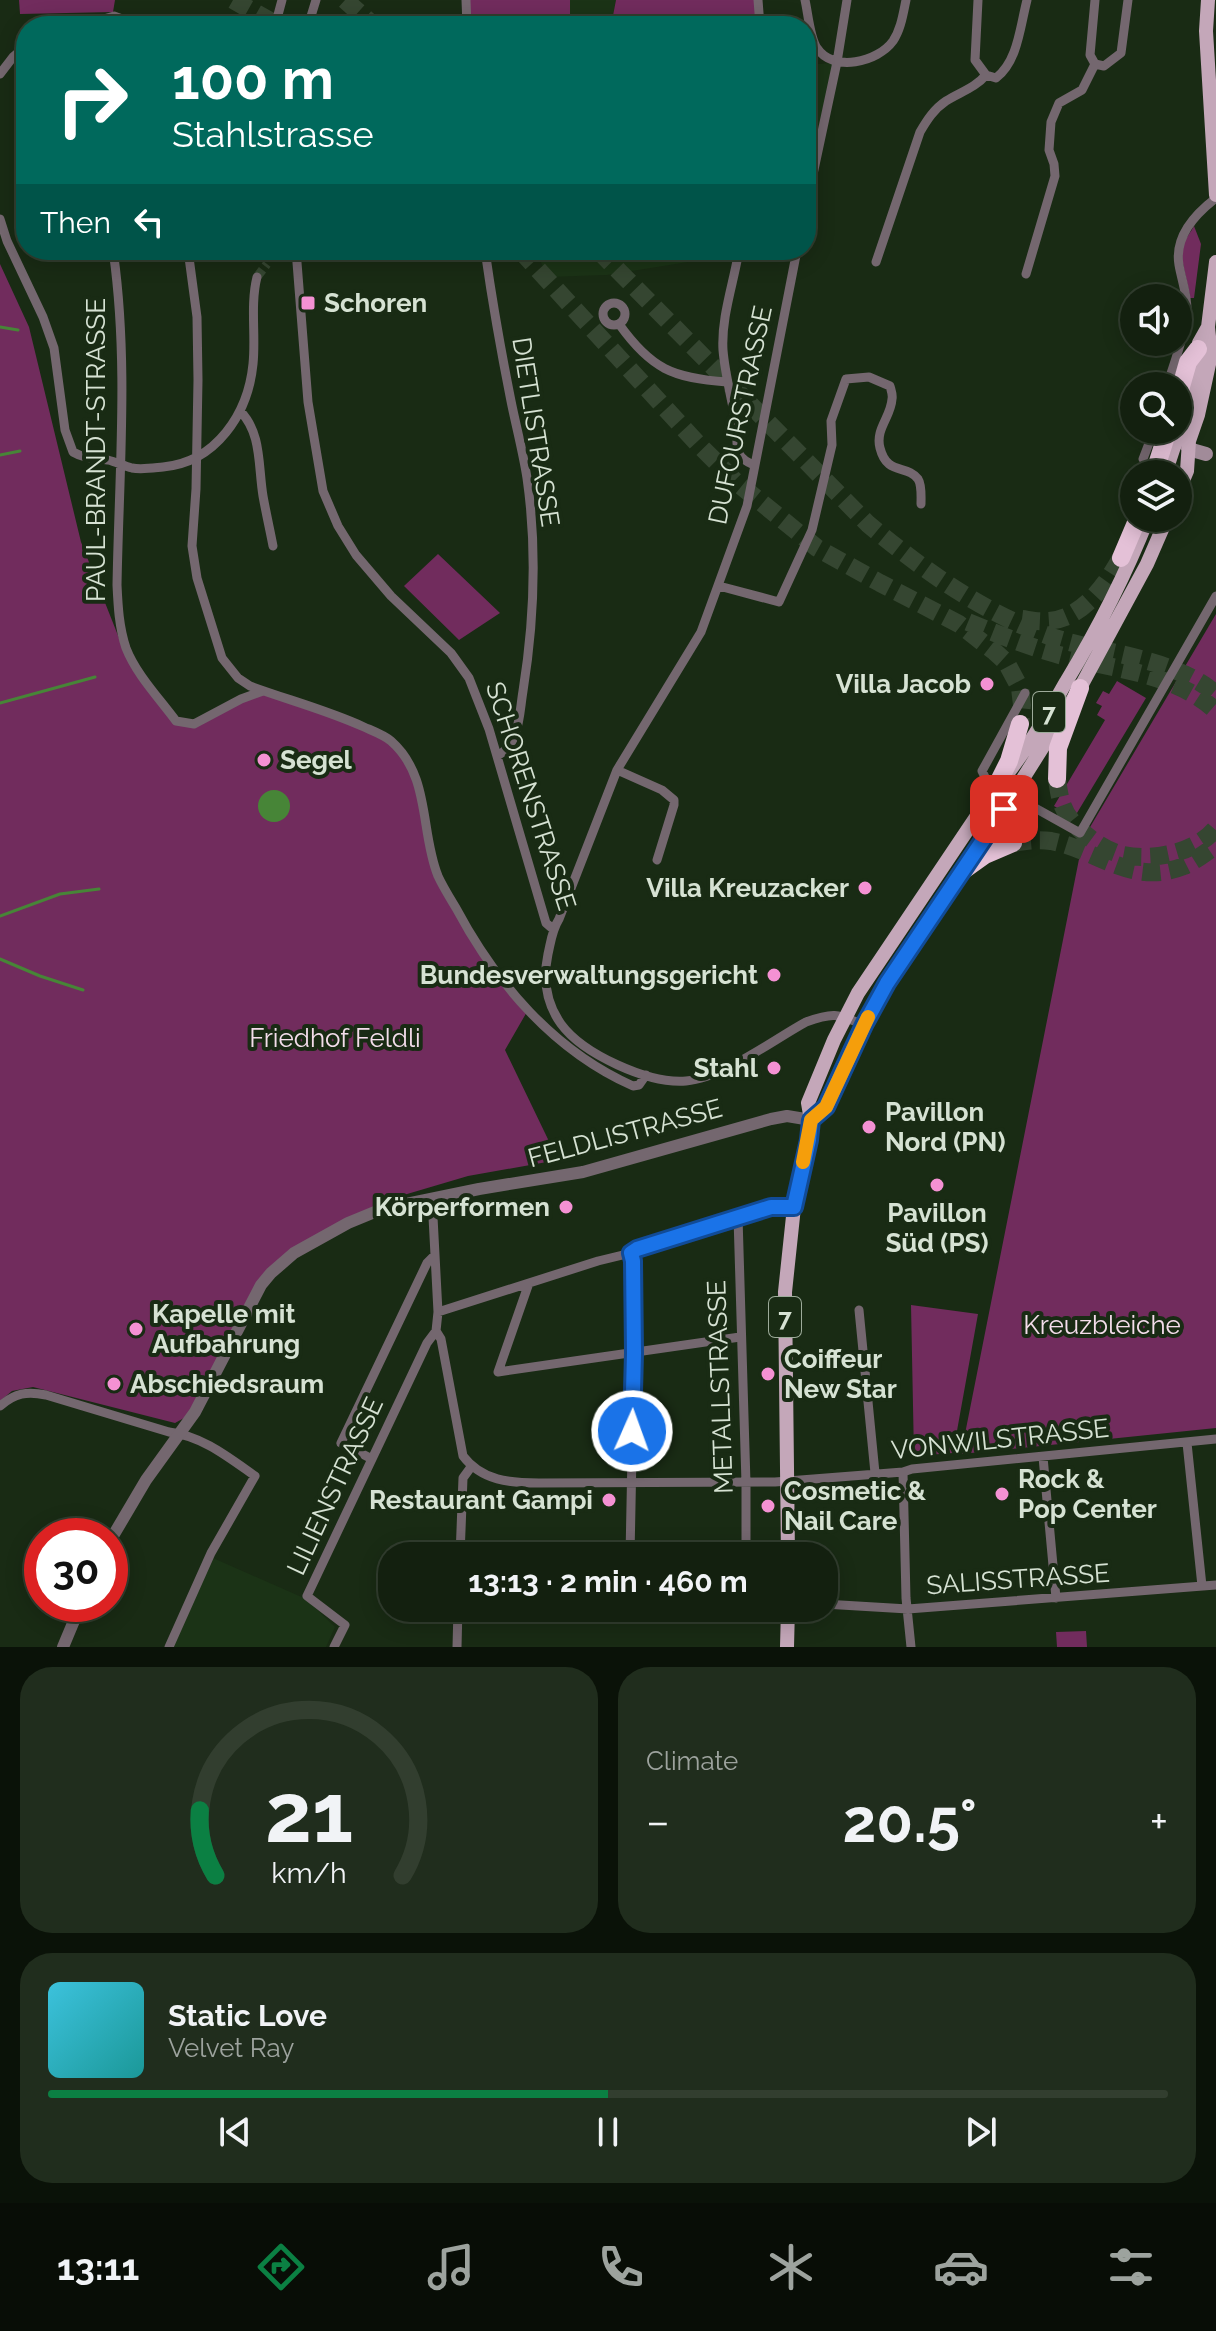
<!DOCTYPE html>
<meta charset="utf-8">
<style>
body{margin:0;font-family:Raleway,sans-serif;background:#202d1d;color:#f1f3f6;height:100vh;display:flex;flex-direction:column;font-size:30px;white-space:nowrap}
*{box-sizing:border-box;margin:0}
p{font-size:26px;color:#9da39e}
.icon{flex:none;width:44px;height:44px;fill:none;stroke:currentColor;stroke-width:2;stroke-linecap:round;stroke-linejoin:round}
.map{position:relative;height:1647px;overflow:hidden}
.sheet{display:flex;flex-direction:column;gap:20px;padding:20px;background:#0a1208;flex:1}
.sheet>*{flex:none}
.guide{position:absolute;left:16px;top:16px;width:800px;height:244px;border-radius:32px;box-shadow:0 4px 20px #0003,0 0 0 2px #323e2f;background:#00695c;color:#fff;overflow:hidden}
.controls{position:absolute;left:1120px;top:284px;display:grid;gap:16px}
.controls a{display:grid;place-items:center;width:72px;height:72px;border-radius:50%;background:#13200f;box-shadow:0 4px 20px #0003,0 0 0 2px #323e2f;font-size:40px}
.speed{position:absolute;left:24px;top:1518px;display:flex;gap:16px;font-size:40px;font-weight:700;text-align:center}
.speed>*{display:grid;place-content:center;width:104px;height:104px;border-radius:50%;background:#13200f;box-shadow:0 4px 20px #0003,0 0 0 2px #323e2f;line-height:1}
.speed .limit{border:12px solid #d22;background:#fff;color:#111}
.pin{position:absolute;display:grid;place-items:center;width:68px;height:68px;color:#fff;margin:-34px;border-radius:16px;box-shadow:0 4px 12px #0006}
.me{position:absolute;width:88px;margin:-44px;rotate:2deg;stroke-linejoin:round;filter:drop-shadow(0 0 6px #0008)}
.turn{display:flex;align-items:center;gap:28px;height:168px;padding:0 24px;font-size:36px}
.turn .icon{width:104px;height:104px;stroke-width:2.5}
.turn b{display:block;font-size:56px;line-height:68px}
.then{display:flex;align-items:center;height:76px;padding:0 24px;background:#0003;gap:16px;font-size:30px}
.big{font-size:60px;font-weight:700;line-height:1.1}
.sheet .card{flex:1;display:flex;flex-direction:column;justify-content:center;gap:12px;min-width:0;padding:0 28px;border-radius:32px;background:#202d1d}
.sheet .dial{align-items:center;gap:0}
.dial svg{height:208px;overflow:visible;fill:none;stroke:#323e2f;stroke-width:7;stroke-linecap:round;text-anchor:middle}
.dial text{fill:#f1f3f6;stroke:none}
.song{display:flex;align-items:center;gap:24px}
.cover{width:96px;height:96px;border-radius:12px;background:linear-gradient(135deg,hsl(190 70% 55%),hsl(180 70% 35%))}
.played{height:8px;border-radius:4px;background:linear-gradient(90deg,#0b8043 50%,#323e2f 50%)}
.keys{display:flex;justify-content:space-around;direction:ltr}
.heat{display:flex;justify-content:space-between;align-items:center;font-size:44px;direction:ltr}
.sheet .tiles{flex:1;display:grid;gap:20px;grid-template-columns:1fr 1fr}
.card:last-child{grid-column:span 2}
.trip{position:absolute;left:378px;top:1542px;width:460px;height:80px;border-radius:32px;background:#13200f;box-shadow:0 4px 20px #0003,0 0 0 2px #323e2f;font-weight:700;line-height:80px;text-align:center}
.tabs{display:flex;height:128px;justify-content:space-around;align-items:center;background:#080d06;color:#9da39e}
.tabs .icon{width:56px;height:56px}
.tabs .selected{color:#0b8043}
.tabs b{font-size:36px;color:#f1f3f6}
.map>svg:first-child{display:block}
.built{fill:#1b3316}
.green{fill:#712c5d}
.water{fill:#478537}
.lines{fill:none;stroke-linecap:round;stroke-linejoin:round}
.stream{stroke:#478537;stroke-width:3}
.minor-tunnel{stroke:#354631;stroke-width:9;stroke-dasharray:9 4.5;stroke-linecap:butt}
.motorway-tunnel{stroke:#354631;stroke-width:18;stroke-dasharray:18 9;stroke-linecap:butt}
.minor{stroke:#74676f;stroke-width:9}
.tertiary{stroke:#74676f;stroke-width:12}
.secondary{stroke:#a18b99;stroke-width:14}
.primary{stroke:#c4a7b9;stroke-width:14}
.motorway{stroke:#e4c1d7;stroke-width:18}
.route-casing{stroke:#114b97;stroke-width:20}
.route{stroke:#1a73e8;stroke-width:14}
.slow{stroke:#f59e0b;stroke-width:14}
.poi-dot{fill:#f491d3;stroke:#192b14;stroke-width:3}
.labels{text-anchor:middle;dominant-baseline:central;stroke-width:8;stroke-linejoin:round;paint-order:stroke}
.shield{fill:#192b14;stroke:#9dab9a;stroke-width:2}
.shield-label{font-size:24px;font-weight:bold;fill:#d6e2d3}
.poi-label{font-size:26px;font-weight:bold;fill:#d6e2d3;stroke:#192b14;text-anchor:start}
.street-label{font-size:26px;fill:#d6e2d3;stroke:#192b14}
.park-label{font-size:26px;fill:#f4ddeb;stroke:#192b14}
</style>
<div class="map">
<svg width="1216" height="1647" viewBox="0 0 1216 1647">
<rect width="100%" height="100%" fill="#192b14"/>
<path class="built" d="M570 0H616L611 26H570Z
M837 62 806 207V63L821 64Z
M536 250H739L738 254 607 275 547 277Z
M213 1558 306 1599 335 1627 326 1647H173Z"/>
<path class="green" d="M19 0H115L113 12 20 14Z
M467 0H570V26H469Z
M616 0H760L761 26H705L706 21 689 18 687 26H611Z
M1194 226 1201 244 1194 298H1190C1189 284 1178 255 1183 244 1185 239 1191 232 1194 226Z
M0 264 29 327 81 542 119 638 176 721 194 724 263 691 389 739 407 758 438 875 466 927 528 1010 505 1050 558 1160 468 1176 397 1197 271 1273 195 1412 175 1423 33 1387 12 1391 0 1401Z
M438 554 500 613 459 640 404 586Z
M1216 614V1428L961 1454 1083 839Z
M1117 681 1146 698 1074 818 1054 806 1105 720 1097 715 1102 706 1096 703 1103 691 1109 694Z
M911 1305 978 1314 953 1453 914 1456Z
M1086 1631 1087 1647H1057L1056 1632Z"/>
<path class="water" d="M258 806a16 16 0 1 1 32 0a16 16 0 1 1-32 0Z"/>
<g class="lines">
<path class="stream" d="M0 327 18 330
M0 455 20 451
M0 703 95 677
M0 916 60 894 99 889
M0 959 40 976 83 990"/>
<path class="minor-tunnel" d="M257 277 267 264"/>
<path class="motorway-tunnel" d="M233 0 279 26
M345 0 374 26
M520 250 698 444 735 481 817 548 880 583 959 624 995 652 1006 662 1020 688 1022 705 1020 724
M598 250 868 524C923 570 982 612 1049 636 1102 654 1173 657 1216 694
M1022 619C1030 620 1039 622 1047 621 1081 620 1106 585 1121 558
M968 622C994 633 1022 644 1049 652 1104 669 1172 670 1216 711
M1057 779C1059 794 1061 808 1071 820 1083 835 1105 851 1123 855 1154 861 1196 853 1216 828
M1013 843C1026 841 1038 839 1051 841 1098 850 1132 887 1184 866 1195 861 1206 852 1216 846"/>
<path class="minor" d="M466 0 467 26
M758 0 760 26
M805 0C808 13 810 38 817 48 833 73 878 62 893 41 901 29 903 14 906 0
M978 0 975 60 986 75
M1095 0 1090 55 1095 64
M80 26 114 16 141 26
M275 26 282 0
M308 26 316 0
M1095 64 1104 66 1121 53 1128 0
M0 74 13 57 26 46
M986 75 996 78C1018 61 1020 27 1027 0
M806 207 837 62 847 0
M0 219 7 241 43 317 54 348 65 430 73 452C85 459 94 458 108 460 116 462 124 466 132 468 141 470 153 468 163 467 216 462 248 414 253 364 256 336 250 305 257 277
M113 250C129 361 119 473 117 585 118 606 119 627 126 648 136 674 159 698 176 721L194 724 241 699 263 691
M188 250 197 317 198 380 196 489 192 546 197 578 222 658 238 678 250 686C288 700 327 710 364 727 373 731 384 735 391 741 431 776 420 832 438 876 443 887 450 898 456 908 496 983 554 1051 633 1086L639 1085 646 1075
M273 250V256L295 254
M296 250 308 402 323 491 338 526 356 555 391 596 451 653 469 678 489 729 546 923 553 929
M485 250C492 300 501 351 511 401 516 426 523 452 527 478 537 548 534 622 523 691 519 715 520 744 497 756
M739 250C734 282 721 317 723 350 725 375 732 399 736 424 739 445 731 456 754 465
M797 250 747 506 701 632 617 770 559 919C552 930 551 941 548 954 543 978 546 1003 561 1024 583 1054 648 1084 686 1081 723 1078 773 1040 806 1022 834 1012 837 1014 864 1025
M876 262 920 132C927 120 934 109 946 101 960 92 975 88 986 75
M1026 274 1055 176 1054 164 1049 150 1051 122 1059 103 1082 90 1095 64
M603 314a11 11 0 1 1 22 0a11 11 0 1 1-22 0Z
M619 324C651 369 673 378 727 382
M1167 386C1174 363 1184 338 1187 314 1188 296 1182 282 1179 265 1174 236 1195 214 1216 198
M240 411C262 433 258 466 263 496 266 513 270 530 273 546
M1143 459 1154 430
M719 586 779 602 812 530 832 445 831 421 846 379 869 377 890 386C891 390 893 395 892 399 891 417 875 429 880 448 887 476 907 464 918 479 922 485 921 497 921 504
M617 770 662 790 674 800V805L657 860
M998 786 986 779 982 771 1025 693
M1010 794 1080 833 1216 596
M432 1198 438 1312 436 1331 441 1339 463 1456C482 1481 510 1483 539 1483L775 1482 903 1472 912 1469 1216 1439
M738 1217 746 1483V1556
M529 1283 498 1372 740 1337
M859 1310 875 1473
M438 1312 598 1261 631 1253 771 1207H794
M0 1406C15 1393 27 1391 46 1395L169 1432C202 1436 228 1457 255 1476L211 1553 169 1647
M1187 1443 1202 1586
M1043 1457 1056 1598
M372 1459 341 1443 427 1263 434 1256
M903 1472 906 1598 911 1647
M460 1556 463 1478 471 1467
M630 1556 634 1353 631 1253
M824 1604 908 1609 1216 1585
M334 1647 345 1625 307 1596 427 1343 436 1331
M457 1647 458 1608"/>
<path class="tertiary" d="M110 1541 146 1480 195 1412 261 1285 271 1273 294 1253 348 1223 382 1209 479 1189 583 1172 771 1119 787 1116 811 1120
M63 1647 81 1604"/>
<path class="secondary" d="M1183 442 1192 450 1206 454"/>
<path class="primary" d="M1208 0 1206 31 1216 195
M1165 474 1185 413 1197 365 1199 343 1208 327 1216 262
M1178 492 1187 471 1189 441 1198 415 1211 355 1208 327
M811 1120 826 1107 864 1025 887 983 988 834 1080 688 1147 564 1167 518
M788 1556 785 1292 794 1207 809 1140 811 1120 808 1103 834 1040 858 993 995 789C1023 756 1045 720 1066 682 1098 629 1125 576 1148 518
M787 1647 788 1608"/>
<path class="motorway" d="M1178 397 1188 362 1198 349
M1154 474 1168 430
M1121 558 1138 518
M1057 779 1058 748 1080 688
M995 789 1009 761 1020 724
M964 870 985 855 1013 843"/>
</g>
<g class="lines">
<g class="route-casing">
<path id="route" d="M632 1431 634 1353 633 1261 631 1253 637 1249 771 1207H794L809 1140 811 1120 826 1107 864 1025 887 983 1004 809"/>
</g>
<use href="#route" class="route"/>
<path class="slow" d="M803 1162 811 1120 826 1107 868 1017"/>
</g>
<g class="poi-dot">
<rect x="300" y="295" width="16" height="16" rx="4"/>
<circle cx="987" cy="684" r="8"/>
<circle cx="264" cy="760" r="8"/>
<circle cx="865" cy="888" r="8"/>
<circle cx="774" cy="975" r="8"/>
<circle cx="774" cy="1068" r="8"/>
<circle cx="869" cy="1127" r="8"/>
<circle cx="937" cy="1185" r="8"/>
<circle cx="566" cy="1207" r="8"/>
<circle cx="136" cy="1329" r="8"/>
<circle cx="768" cy="1374" r="8"/>
<circle cx="114" cy="1384" r="8"/>
<circle cx="1002" cy="1494" r="8"/>
<circle cx="609" cy="1500" r="8"/>
<circle cx="768" cy="1506" r="8"/>
</g>
<g class="labels">
<g class="shield">
<rect x="1033" y="692" width="32" height="40" rx="6"/>
<rect x="769" y="1297" width="32" height="40" rx="6"/>
</g>
<g class="shield-label">
<text x="1049" y="712">7</text>
<text x="785" y="1317">7</text>
</g>
<g class="poi-label">
<text x="324" y="303">Schoren</text>
<text x="971" y="684" text-anchor="end">Villa Jacob</text>
<text x="280" y="760">Segel</text>
<text x="849" y="888" text-anchor="end">Villa Kreuzacker</text>
<text x="758" y="975" text-anchor="end">Bundesverwaltungsgericht</text>
<text x="758" y="1068" text-anchor="end">Stahl</text>
<text x="885" y="1112">Pavillon<tspan x="885" dy="30">Nord (PN)</tspan></text>
<text x="550" y="1207" text-anchor="end">Körperformen</text>
<text x="937" y="1213" text-anchor="middle">Pavillon<tspan x="937" dy="30">Süd (PS)</tspan></text>
<text x="152" y="1314">Kapelle mit<tspan x="152" dy="30">Aufbahrung</tspan></text>
<text x="784" y="1359">Coiffeur<tspan x="784" dy="30">New Star</tspan></text>
<text x="130" y="1384">Abschiedsraum</text>
<text x="1018" y="1479">Rock &amp;<tspan x="1018" dy="30">Pop Center</tspan></text>
<text x="784" y="1491">Cosmetic &amp;<tspan x="784" dy="30">Nail Care</tspan></text>
<text x="593" y="1500" text-anchor="end">Restaurant Gampi</text>
</g>
<g class="street-label">
<text transform="translate(740 415) rotate(-78)">DUFOURSTRASSE</text>
<text transform="translate(536 432) rotate(81)">DIETLISTRASSE</text>
<text transform="translate(96 450) rotate(-90)">PAUL-BRANDT-STRASSE</text>
<text transform="translate(531 796) rotate(72)">SCHORENSTRASSE</text>
<text transform="translate(625 1133) rotate(-15)">FELDLISTRASSE</text>
<text transform="translate(720 1387) rotate(-92)">METALLSTRASSE</text>
<text transform="translate(1000 1439) rotate(-6)">VONWILSTRASSE</text>
<text transform="translate(335 1486) rotate(-65)">LILIENSTRASSE</text>
<text transform="translate(1018 1579) rotate(-4)">SALISSTRASSE</text>
</g>
<g class="park-label">
<text x="335" y="1038">Friedhof Feldli</text>
<text x="1102" y="1325">Kreuzbleiche</text>
</g>
</g>
</svg>
<div class="controls">
<a><svg class="icon" aria-label="sound" viewBox="0 0 24 24"><path d="M4 9h4l5-4v14l-5-4H4zM17 9q2 3 0 6"/></svg></a>
<a><svg class="icon" aria-label="search" viewBox="0 0 24 24"><circle cx="10" cy="10" r="6"/><path d="M15 15l6 6"/></svg></a>
<a><svg class="icon" aria-label="layers" viewBox="0 0 24 24"><path d="M12 4l9 5-9 5-9-5zM3 14l9 5 9-5"/></svg></a>
</div>
<div class="speed"><div class="limit">30</div></div>
<div class="pin" style="left:1004px;top:809px;background:#d93025"><svg class="icon" aria-label="arrive" viewBox="0 0 24 24"><path d="M6 21V4h12l-3 4 3 4H6"/></svg></div>
<svg class="me" style="left:632px;top:1431px" viewBox="-20 -20 40 40"><circle r="17" fill="#1a73e8" stroke="#fff" stroke-width="3"/><path d="M0-11L8 9 0 5-8 9z" fill="#fff"/></svg>
<div class="trip">13:13 · 2 min · 460 m</div>
<div class="guide">
<div class="turn"><svg class="icon" aria-label="right" viewBox="0 0 24 24"><path d="M7 20v-9h11M14 6l5 5-5 5"/></svg><div><b>100 m</b>Stahlstrasse</div></div>
<div class="then">Then<svg class="icon" aria-label="left" viewBox="0 0 24 24"><path d="M17 20v-9H6M10 6l-5 5 5 5"/></svg></div>
</div>
</div>
<section class="sheet">
<div class="tiles">
<div class="card dial"><svg viewBox="0 0 100 80">
<path d="M14 69A42 42 0 1 1 86 69"/>
<path d="M14 69A42 42 0 0 1 8 44" stroke="#0b8043"/>
<text x="50" y="56" font-size="32" font-weight="700">21</text>
<text x="50" y="72" font-size="11">km/h</text>
</svg></div>
<div class="card"><p>Climate</p>
<div class="heat"><a>−</a><b class="big">20.5°</b><a>+</a></div>
</div>
<div class="card">
<div class="song"><i class="cover"></i><div><b>Static Love</b><p>Velvet Ray</p></div></div>
<div class="played"></div>
<div class="keys"><svg class="icon" aria-label="previous" viewBox="0 0 24 24"><path d="M18 5L8 12l10 7zM5 5v14"/></svg><svg class="icon" aria-label="pause" viewBox="0 0 24 24"><path d="M8 5v14M16 5v14"/></svg><svg class="icon" aria-label="next" viewBox="0 0 24 24"><path d="M6 5l10 7-10 7zM19 5v14"/></svg></div>
</div>
</div>
</section>
<nav class="tabs">
<b>13:11</b>
<svg class="icon selected" aria-label="directions" viewBox="0 0 24 24"><path d="M12 3l9 9-9 9-9-9zM9 14v-3h6M13 9l2 2-2 2"/></svg>
<svg class="icon" aria-label="music" viewBox="0 0 24 24"><path d="M9 18V5l10-2v13"/><circle cx="6" cy="18" r="3"/><circle cx="16" cy="16" r="3"/></svg>
<svg class="icon" aria-label="phone" viewBox="0 0 24 24"><path d="M5 4h4l2 5-3 2q2 4 5 5l2-3 5 2v4C11 20 4 13 5 4z"/></svg>
<svg class="icon" aria-label="climate" viewBox="0 0 24 24"><path d="M12 3v18M4 7l16 10M4 17L20 7"/></svg>
<svg class="icon" aria-label="car" viewBox="0 0 24 24"><path d="M5 17H2v-5l4-1 3-4h7l3 4 3 1v5h-3M9 17h6M6 11h13"/><circle cx="7" cy="17" r="2"/><circle cx="17" cy="17" r="2"/></svg>
<svg class="icon" aria-label="filters" viewBox="0 0 24 24"><path d="M4 7h16M4 17h16"/><circle cx="9" cy="7" r="2"/><circle cx="15" cy="17" r="2"/></svg>
</nav>
